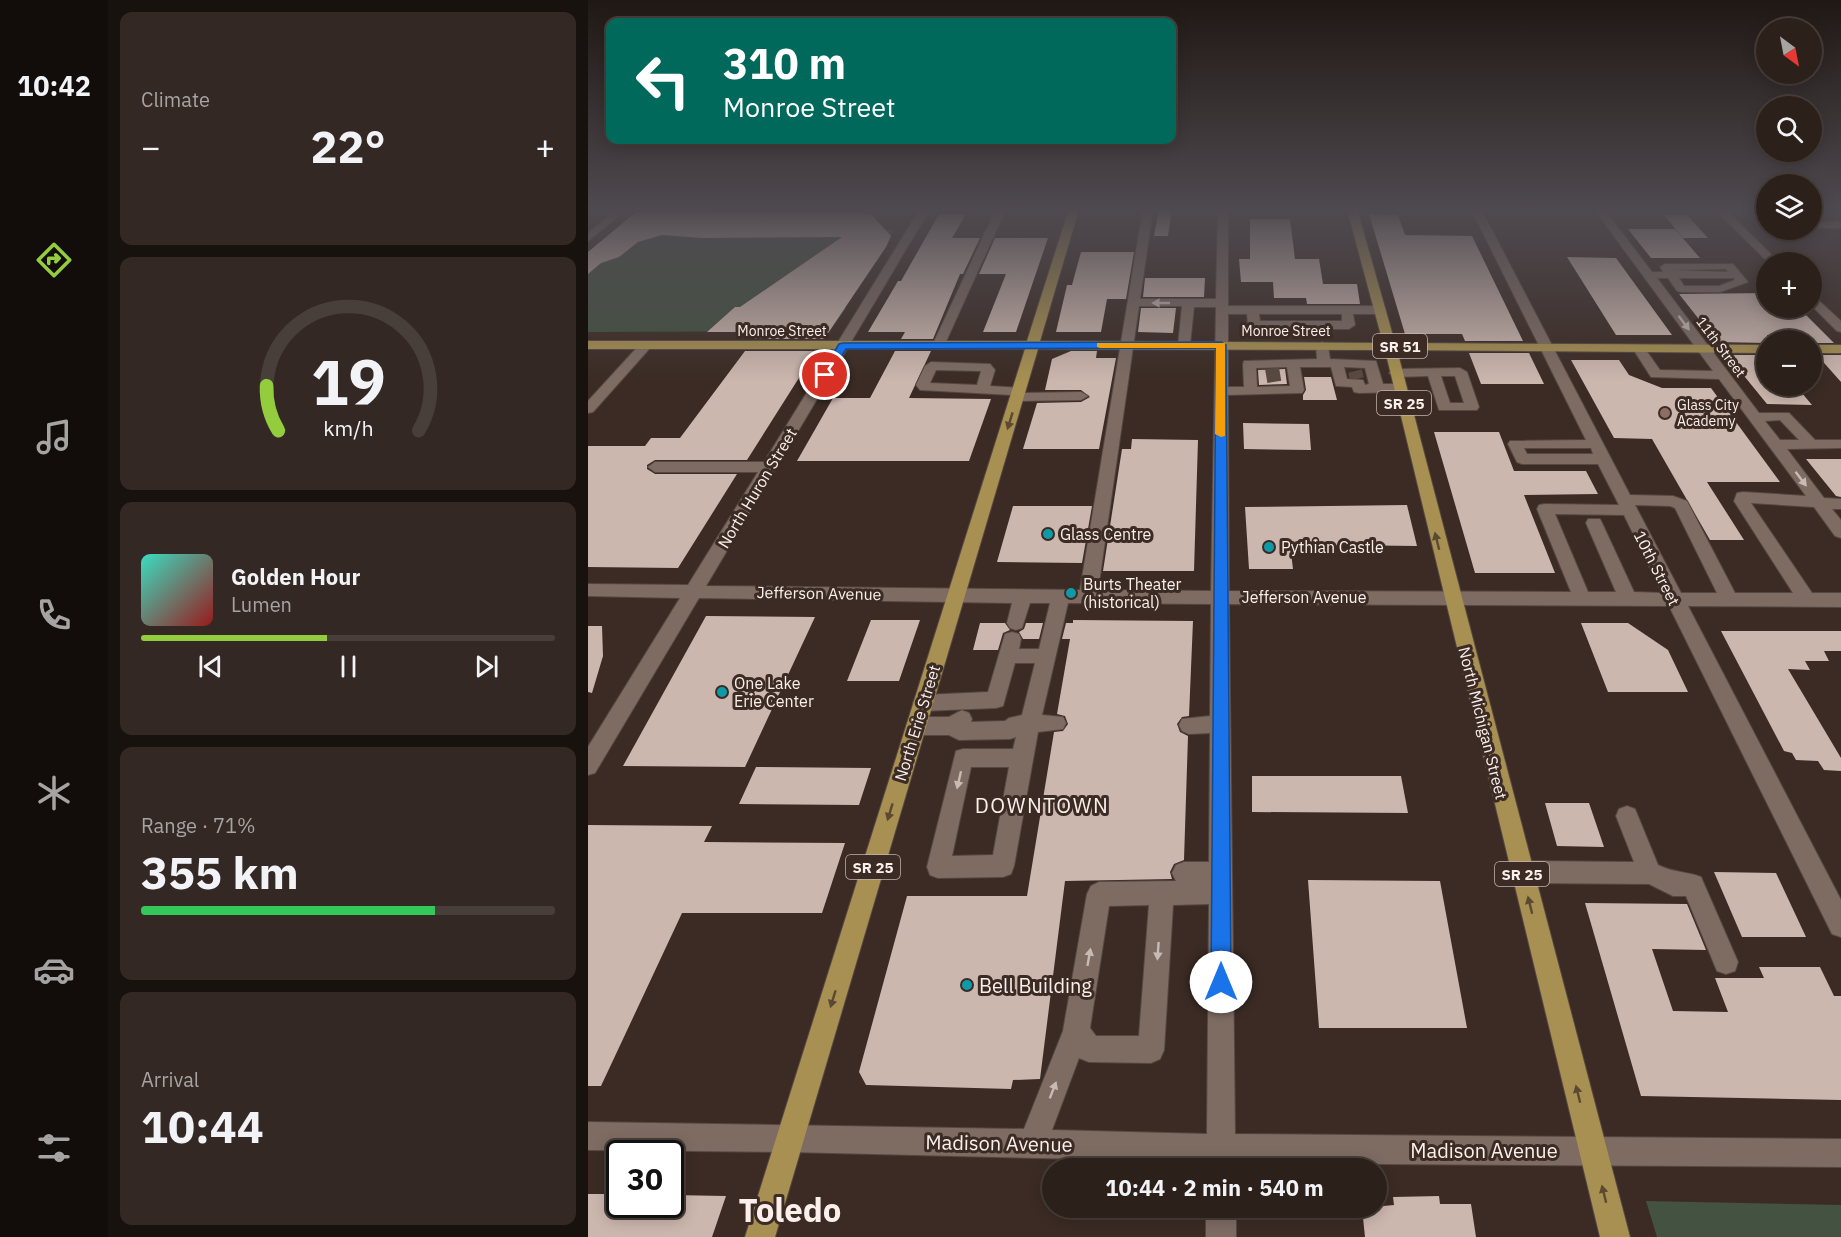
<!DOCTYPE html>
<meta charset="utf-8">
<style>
body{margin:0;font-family:"IBM Plex Sans",sans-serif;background:#342824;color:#f1f3f6;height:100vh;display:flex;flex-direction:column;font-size:22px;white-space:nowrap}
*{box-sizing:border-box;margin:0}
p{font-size:20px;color:#a6a3a3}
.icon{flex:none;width:33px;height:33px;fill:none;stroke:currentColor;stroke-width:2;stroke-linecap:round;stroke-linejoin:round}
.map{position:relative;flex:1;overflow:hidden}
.side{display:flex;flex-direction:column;gap:12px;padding:12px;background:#18120f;width:480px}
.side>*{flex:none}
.top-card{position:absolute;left:18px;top:18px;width:570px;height:126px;border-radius:12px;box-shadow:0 3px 15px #0003,0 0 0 2px #483e3a;background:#00695c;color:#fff;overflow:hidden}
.needle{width:39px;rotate:148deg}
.buttons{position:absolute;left:1168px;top:18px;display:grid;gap:12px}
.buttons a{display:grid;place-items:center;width:66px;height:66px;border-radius:50%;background:#2c201b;box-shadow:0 3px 15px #0003,0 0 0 2px #483e3a;font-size:30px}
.speed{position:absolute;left:18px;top:1140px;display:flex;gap:12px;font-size:30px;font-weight:700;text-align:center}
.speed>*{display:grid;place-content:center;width:78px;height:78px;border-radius:50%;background:#2c201b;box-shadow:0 3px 15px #0003,0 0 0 2px #483e3a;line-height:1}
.speed .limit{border:3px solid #111;border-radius:9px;background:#fff;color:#111}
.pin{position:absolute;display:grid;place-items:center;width:51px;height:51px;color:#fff;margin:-26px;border:3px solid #fff;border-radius:50%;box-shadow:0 2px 6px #0007}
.me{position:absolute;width:66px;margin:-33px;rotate:0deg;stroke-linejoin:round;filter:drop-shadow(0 0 4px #0008)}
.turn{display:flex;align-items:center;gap:21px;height:126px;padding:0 18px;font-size:27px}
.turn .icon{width:78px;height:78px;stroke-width:2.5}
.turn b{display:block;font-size:42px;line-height:51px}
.big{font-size:45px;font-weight:700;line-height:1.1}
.side .widget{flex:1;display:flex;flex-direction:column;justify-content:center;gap:9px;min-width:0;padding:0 21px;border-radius:12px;background:#342824}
.side .dial{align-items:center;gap:0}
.dial svg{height:156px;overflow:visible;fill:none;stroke:#483e3a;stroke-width:7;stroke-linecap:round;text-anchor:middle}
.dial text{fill:#f1f3f6;stroke:none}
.song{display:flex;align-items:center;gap:18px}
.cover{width:72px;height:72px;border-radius:9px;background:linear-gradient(135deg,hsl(170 70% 55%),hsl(0 70% 35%))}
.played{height:6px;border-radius:3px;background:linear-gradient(90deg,#93cc3d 45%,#483e3a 45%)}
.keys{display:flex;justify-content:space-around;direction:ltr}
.heat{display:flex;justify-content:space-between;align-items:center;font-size:33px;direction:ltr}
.charge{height:9px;border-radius:4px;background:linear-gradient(90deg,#34c759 71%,#483e3a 0)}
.trip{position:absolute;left:454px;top:1158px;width:345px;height:60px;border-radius:30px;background:#2c201b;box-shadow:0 3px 15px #0003,0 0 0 2px #483e3a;font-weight:700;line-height:60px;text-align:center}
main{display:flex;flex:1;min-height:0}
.menu{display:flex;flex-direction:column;width:108px;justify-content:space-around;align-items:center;background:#120d0b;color:#a6a3a3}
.menu .icon{width:42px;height:42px}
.menu .current{color:#93cc3d}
.menu b{font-size:27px;color:#f1f3f6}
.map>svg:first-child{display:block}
.green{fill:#435241}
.building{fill:#ccb7ae}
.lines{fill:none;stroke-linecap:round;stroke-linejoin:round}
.minor-tunnel{stroke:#584842;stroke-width:14;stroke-dasharray:14 7;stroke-linecap:butt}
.minor-casing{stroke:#554842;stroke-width:2}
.major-casing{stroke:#554842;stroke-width:2}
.minor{fill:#7e6c63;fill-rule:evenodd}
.major{fill:#a79051;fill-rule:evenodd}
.oneway{fill:#c8bbb5}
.oneway2{fill:#5b4932}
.route{fill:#1a73e8;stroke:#114b97;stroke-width:1.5}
.slow{fill:#f59e0b}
.education-dot{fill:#8d6e63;stroke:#3b2b24;stroke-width:2}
.culture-dot{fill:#0f9aa8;stroke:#3b2b24;stroke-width:2}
.labels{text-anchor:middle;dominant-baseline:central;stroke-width:6;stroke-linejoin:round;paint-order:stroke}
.far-street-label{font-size:14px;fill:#faefeb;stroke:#3b2b24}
.far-poi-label{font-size:14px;fill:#faefeb;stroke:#3b2b24;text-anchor:start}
.shield{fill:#3b2b24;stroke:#c1b4af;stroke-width:1.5}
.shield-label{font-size:15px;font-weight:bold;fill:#faefeb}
.street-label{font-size:16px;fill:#faefeb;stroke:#3b2b24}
.poi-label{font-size:16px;fill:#faefeb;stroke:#3b2b24;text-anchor:start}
.near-poi-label{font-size:20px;fill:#faefeb;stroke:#3b2b24;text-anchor:start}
.near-street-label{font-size:20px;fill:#faefeb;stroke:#3b2b24}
.near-neighbourhood-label{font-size:21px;letter-spacing:1.5px;fill:#faefeb;stroke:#3b2b24}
.near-town-label{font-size:33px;font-weight:bold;fill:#faefeb;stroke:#3b2b24}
</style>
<main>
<nav class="menu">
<b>10:42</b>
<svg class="icon current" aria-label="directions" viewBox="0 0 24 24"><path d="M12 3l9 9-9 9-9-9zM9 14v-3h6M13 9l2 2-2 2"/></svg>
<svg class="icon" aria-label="music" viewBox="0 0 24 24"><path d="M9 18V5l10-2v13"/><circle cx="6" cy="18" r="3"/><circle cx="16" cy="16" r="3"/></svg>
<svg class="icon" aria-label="phone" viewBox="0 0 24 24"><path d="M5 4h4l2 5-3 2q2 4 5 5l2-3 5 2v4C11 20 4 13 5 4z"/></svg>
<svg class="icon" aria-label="climate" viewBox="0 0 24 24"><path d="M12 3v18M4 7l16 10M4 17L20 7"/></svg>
<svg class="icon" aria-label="car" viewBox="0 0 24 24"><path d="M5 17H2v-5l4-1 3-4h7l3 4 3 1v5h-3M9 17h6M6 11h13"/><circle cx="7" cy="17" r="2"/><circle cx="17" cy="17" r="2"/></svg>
<svg class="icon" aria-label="filters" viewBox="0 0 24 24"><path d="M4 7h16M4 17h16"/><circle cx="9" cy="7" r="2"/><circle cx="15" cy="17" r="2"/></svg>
</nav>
<section class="side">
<div class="widget"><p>Climate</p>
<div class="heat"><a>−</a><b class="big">22°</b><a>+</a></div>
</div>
<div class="widget dial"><svg viewBox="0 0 100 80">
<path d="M14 69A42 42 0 1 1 86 69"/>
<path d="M14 69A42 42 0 0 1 8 46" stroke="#93cc3d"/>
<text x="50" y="56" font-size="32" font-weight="700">19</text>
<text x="50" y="72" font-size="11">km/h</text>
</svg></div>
<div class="widget">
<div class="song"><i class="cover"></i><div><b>Golden Hour</b><p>Lumen</p></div></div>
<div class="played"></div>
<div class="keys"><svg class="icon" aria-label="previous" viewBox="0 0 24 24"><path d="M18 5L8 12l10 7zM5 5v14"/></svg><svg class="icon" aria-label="pause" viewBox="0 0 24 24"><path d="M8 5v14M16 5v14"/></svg><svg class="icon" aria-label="next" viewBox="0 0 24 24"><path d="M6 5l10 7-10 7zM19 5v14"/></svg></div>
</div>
<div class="widget"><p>Range · 71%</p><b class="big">355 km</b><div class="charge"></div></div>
<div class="widget"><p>Arrival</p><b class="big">10:44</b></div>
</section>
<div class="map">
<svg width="1253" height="1237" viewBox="0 0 1253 1237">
<rect width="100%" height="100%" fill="#3b2b24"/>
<path class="green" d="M48 212 283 213 282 215H288L286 218 298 230H306L300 240 225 307 258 308 242 331 0 332V254L53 230H26Z
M1058 1201 1253 1205V1237H1069Z"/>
<path class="building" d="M571 209H584L580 236H566Z
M48 212 283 213 281 215H284L303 236 298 247 236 339H167L172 332H119L147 307H152L254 237 114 238 74 235 50 242 31 257 13 263 0 274V252Z
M351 214H378L364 238H392L375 274H372L345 339H313L317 332H280L310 281H313Z
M781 214 810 215 817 235 884 236 935 341H877L874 334H817Z
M1076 215H1099L1120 238H1095Z
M662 219H702L707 259H731L735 284H769L772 304H719L718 298H686L685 282H653L651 259H662Z
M1040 229H1087L1112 258H1063Z
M407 238H460L428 332H395L418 274H391Z
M493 252H546L538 299H519L513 332H468L479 285H484Z
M979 257 1028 258 1084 335H1028Z
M557 278H617L616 297H555Z
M1179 293V308H1211L1246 343H1224V340H1215L1211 336 1179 335V343L1129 342 1091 294Z
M553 308H588L585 333 550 332Z
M157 351H228L159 460H67L59 465V469L67 474H149L90 568 0 567V446H57L63 438H92Z
M307 351H343L321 398 403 399 381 461H209L245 398H282Z
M483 351H509L508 358H528L511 449H435L449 403 493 402 502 397 493 390H457L464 359Z
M881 353H941L956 384H893Z
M1139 355H1179V386H1208L1224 405 1179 404Z
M1229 355H1253V382Z
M983 360H1031L1041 375 1074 388H1123L1192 482H1119L1156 540H1122L1064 439 1026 438Z
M697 369 699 384 671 385 670 370Z
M716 377H743L749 400H715V395L718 390Z
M655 423 721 424 723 450 656 449Z
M846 432H911L926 471H998L1010 494 936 495 967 573H887Z
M544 439 610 440 606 571H515L534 449H543Z
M1218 459H1253V497L1248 496Z
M819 505 829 546 749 545 741 552 727 543 702 544 705 569H661L657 507Z
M425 506H504L494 563 409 562Z
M118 616 227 617 157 767 35 766Z
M283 620H332L311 681H259Z
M485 620 605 621 601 716 594 717 589 724 592 732 600 736 596 860 586 864 582 872 584 879 477 881 452 1079 425 1080 423 1089 278 1085 271 1072 319 896H439L466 732 475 731 480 724 477 716 469 714 482 639H474L478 623H485Z
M392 623H417L422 630 415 633 410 650H385Z
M438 623H455L451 639H435L431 632 436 629Z
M993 623H1040L1080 650 1100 692H1020Z
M0 626H14L15 656 4 693 0 692Z
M1133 631H1253V651H1236L1241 661H1217L1222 670 1200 669 1253 758V771L1236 770 1230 761 1208 760 1204 753 1196 751Z
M168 767 283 768 271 805 151 804Z
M664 776H813L820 813 664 812Z
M957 803H1001L1016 847 969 846Z
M0 825 124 826 116 842 257 843 234 913H94L13 1086H0Z
M1126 872 1188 873 1218 937H1154Z
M720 880 852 881 879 1028H731Z
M997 903 1099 904 1118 950 1064 949 1085 1011 1140 1012 1127 978H1176L1171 967H1232L1246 996H1253V1100L1053 1096Z
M0 1194H32V1204H82V1195L138 1196 124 1237H0Z
M851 1196 852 1204H883L888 1237H777L774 1208 806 1205 805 1197Z"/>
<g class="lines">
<path class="minor-tunnel" d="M684 368 687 386
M767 371 769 379"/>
<g class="minor-casing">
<path id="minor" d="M29 209H40L0 241V233Z
M332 209H342L118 586 492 590 555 209H565L552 299H628L630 209H640V306H792L798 310 792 314H765L767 325 761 329H666L660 325 659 314H640V387H656L655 364 656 361 729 359 728 346 734 342 740 346 742 359 788 361 795 384H812L819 388 812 392 771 393 766 392 764 387 748 386 743 367H712L716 390 714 393 640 395 641 591 983 592 949 509 951 505 957 504 1031 505 1010 464H934L929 462 920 444 922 441 998 440 883 209H893L1042 495 1085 496 1099 501 1147 593H1205L1146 501 1149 493 1155 492 1218 496 1131 379 1063 377 1045 349 1047 346H1055L1072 370 1125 371 1006 209H1016L1064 272H1075L1072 267 1077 264H1145L1160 282 1132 292H1093L1089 291 1080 278H1069L1171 413H1201L1227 440H1253V448L1199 449 1236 498 1253 499V509H1244L1253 520V538L1247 536 1226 507 1163 503 1224 593H1253V607L1100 606 1253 900V937L1244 934 1081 606 641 604 647 1134 1253 1139V1167L647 1163V1168H619V1162L202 1152 0 1150V1122L436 1129 475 1031 499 894 503 886 511 882 588 881 584 873 588 865 596 862H621L622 733 601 734 594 731 591 725 594 719 622 716 623 604 480 603 454 715 475 717 478 723 475 729 450 732 426 866 423 874 415 877 350 878 342 875 339 867 368 751 375 749H425L428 737 422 739 371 740 361 735H328L321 732 318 726 321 720 328 717H361L374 710 381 713 384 719 383 722 417 721 421 718 434 715 447 663H427L415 706 408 708 335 711 328 709 325 703 328 697 335 695 400 692 417 634 424 632 431 634 433 639 431 649H451L462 603H442L434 628 428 630 422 628 419 623 424 603 111 598 7 773 0 775V747L92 598 0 596V584L100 585 170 472H67L60 467 67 462H176ZM1138 269 1140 272 1085 270ZM1091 278H1146L1147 280 1131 286H1096ZM551 306H594L590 345 596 349 602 345 606 307H628L623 591 510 590ZM671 314H754V321H672ZM699 367 702 386 669 387 668 368ZM756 367 777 368 781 384 777 385 775 380 759 379ZM1192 420 1211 440H1192L1177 421ZM936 448H1003L1005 454H939ZM1047 505 1082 506 1087 508 1129 593H1093ZM967 514 1036 515 1074 593 1046 592 1014 523 1012 519H1000L998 523 1028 592H1000ZM383 767H421L405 855 364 856ZM621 904 619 1134 464 1130 491 1058 501 1062 563 1063 572 1059 576 1050 585 905ZM561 905 551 1036H508L502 1028 521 906Z
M408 209H418L356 346 354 349H346L344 346Z
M1126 209H1137L1191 262H1180Z
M1224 222H1253V228H1224Z
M1224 297 1228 298 1253 321V332L1249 331 1224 306Z
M58 341 64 345 62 348 5 412 0 413V401L54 342Z
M343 362 402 364 407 370 402 386 436 388V393L493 392 500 396 493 400 429 401 424 400V395L332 390 328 385 337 366ZM348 370 393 371 389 385 342 383Z
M872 368 879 372 891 407 889 410H851L840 376 808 377 801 373 808 369ZM853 376H867L876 403H862Z
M1039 806 1047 809 1070 865C1086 873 1098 871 1113 877L1150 962 1147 971 1138 974 1129 971 1098 896H1085L1061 884 934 883 926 880 922 872 926 864 934 861 1046 862 1028 816 1031 809Z
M618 1208H648V1237H618Z"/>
</g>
<g class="major-casing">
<path id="major" d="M481 209H491L452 341 795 343 759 209H769L807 343 1179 345V353L809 350 1042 1237H1012L797 350 450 349 187 1237H157L437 349H0V341H439Z
M1224 345H1253V353H1224Z"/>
</g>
<use href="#minor" class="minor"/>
<use href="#major" class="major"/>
</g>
<defs><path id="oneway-solid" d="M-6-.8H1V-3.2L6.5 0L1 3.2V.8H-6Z" transform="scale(1.5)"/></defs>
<g class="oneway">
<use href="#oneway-solid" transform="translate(573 303) rotate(-180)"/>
<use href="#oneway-solid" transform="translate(1096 323) rotate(53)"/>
<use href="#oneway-solid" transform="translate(1213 479) rotate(53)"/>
<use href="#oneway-solid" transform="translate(371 780) rotate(103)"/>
<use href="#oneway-solid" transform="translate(570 951) rotate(94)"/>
<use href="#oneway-solid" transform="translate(501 957) rotate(-80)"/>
<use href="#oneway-solid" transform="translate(465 1090) rotate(-69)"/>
</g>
<g class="oneway2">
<use href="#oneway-solid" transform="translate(422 421) rotate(107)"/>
<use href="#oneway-solid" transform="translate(849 541) rotate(-104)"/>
<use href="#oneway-solid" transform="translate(302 812) rotate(107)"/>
<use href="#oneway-solid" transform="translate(942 905) rotate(-104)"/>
<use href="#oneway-solid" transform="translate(245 999) rotate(107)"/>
<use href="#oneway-solid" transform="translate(990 1094) rotate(-104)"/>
<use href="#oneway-solid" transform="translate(1016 1194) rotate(-104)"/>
</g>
<linearGradient id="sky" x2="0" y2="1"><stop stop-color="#201814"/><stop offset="0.55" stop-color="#4f4a50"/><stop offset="1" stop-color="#4f4a50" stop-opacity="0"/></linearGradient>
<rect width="1253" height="382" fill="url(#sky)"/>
<path class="route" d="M633 342 638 345 643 982 640 989 633 992 626 989 623 982 628 348 258 349 241 377 232 375 251 344 255 343Z"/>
<path class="slow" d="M509 343H637V436L633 437 627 434 628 348H512L509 347Z"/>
<circle class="education-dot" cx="1077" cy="413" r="6"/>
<g class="culture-dot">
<circle cx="460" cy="534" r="6"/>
<circle cx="681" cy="547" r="6"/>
<circle cx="483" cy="593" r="6"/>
<circle cx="134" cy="692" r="6"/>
<circle cx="379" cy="985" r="6"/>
</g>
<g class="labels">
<g class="far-street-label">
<text x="194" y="331">Monroe Street</text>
<text x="698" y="331">Monroe Street</text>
<text transform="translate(1133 347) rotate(53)">11th Street</text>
</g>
<g class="far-poi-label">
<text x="1089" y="405">Glass City<tspan x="1089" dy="16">Academy</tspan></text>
</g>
<g class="shield">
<rect x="785" y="334" width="54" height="24" rx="4.5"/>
<rect x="789" y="391" width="54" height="24" rx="4.5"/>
<rect x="258" y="855" width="54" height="24" rx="4.5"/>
<rect x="907" y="862" width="54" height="24" rx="4.5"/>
</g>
<g class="shield-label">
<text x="812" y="346">SR 51</text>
<text x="816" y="403">SR 25</text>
<text x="285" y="867">SR 25</text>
<text x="934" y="874">SR 25</text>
</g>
<g class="street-label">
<text transform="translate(169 488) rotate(-59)">North Huron Street</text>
<text transform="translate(1069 568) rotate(63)">10th Street</text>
<text transform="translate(231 593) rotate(1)">Jefferson Avenue</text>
<text x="716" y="597">Jefferson Avenue</text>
<text transform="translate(329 723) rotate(-73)">North Erie Street</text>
<text transform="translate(895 723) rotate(76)">North Michigan Street</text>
</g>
<g class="poi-label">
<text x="472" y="534">Glass Centre</text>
<text x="693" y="547">Pythian Castle</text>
<text x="495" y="584">Burts Theater<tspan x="495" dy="18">(historical)</tspan></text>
<text x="146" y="683">One Lake<tspan x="146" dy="18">Erie Center</tspan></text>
</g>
<g class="near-poi-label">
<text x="391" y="985">Bell Building</text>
</g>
<g class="near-street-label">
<text transform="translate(411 1143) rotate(1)">Madison Avenue</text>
<text x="896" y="1150">Madison Avenue</text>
</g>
<g class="near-neighbourhood-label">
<text x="454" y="805">DOWNTOWN</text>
</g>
<g class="near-town-label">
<text x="202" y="1209">Toledo</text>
</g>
</g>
</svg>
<div class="buttons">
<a><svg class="needle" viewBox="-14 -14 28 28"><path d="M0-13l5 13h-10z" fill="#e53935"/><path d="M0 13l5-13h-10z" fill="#a6a3a3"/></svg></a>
<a><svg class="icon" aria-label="search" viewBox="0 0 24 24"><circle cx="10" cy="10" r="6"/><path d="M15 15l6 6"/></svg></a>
<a><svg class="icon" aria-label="layers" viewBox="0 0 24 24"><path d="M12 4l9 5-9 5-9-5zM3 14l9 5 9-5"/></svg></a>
<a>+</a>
<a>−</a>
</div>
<div class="speed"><div class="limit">30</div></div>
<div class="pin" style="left:237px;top:375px;background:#d93025"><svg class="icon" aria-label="arrive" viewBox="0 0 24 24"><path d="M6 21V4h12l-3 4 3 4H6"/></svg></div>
<svg class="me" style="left:633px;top:982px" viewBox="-20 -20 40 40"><circle r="19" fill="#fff"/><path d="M0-13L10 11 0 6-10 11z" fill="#1a73e8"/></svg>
<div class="trip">10:44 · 2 min · 540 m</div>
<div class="top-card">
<div class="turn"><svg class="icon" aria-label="left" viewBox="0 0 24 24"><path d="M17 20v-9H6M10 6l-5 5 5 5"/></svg><div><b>310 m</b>Monroe Street</div></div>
</div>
</div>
</main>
